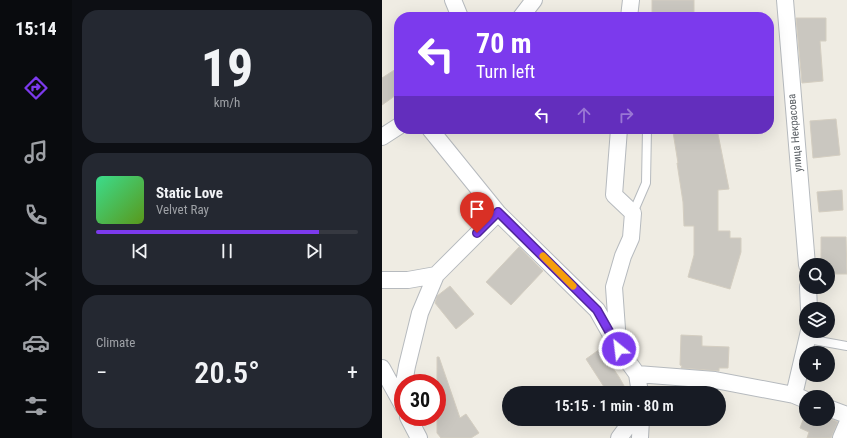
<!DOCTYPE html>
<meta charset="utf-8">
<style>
body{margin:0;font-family:"Roboto Condensed",sans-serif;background:#242831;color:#f1f3f6;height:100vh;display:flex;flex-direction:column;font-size:15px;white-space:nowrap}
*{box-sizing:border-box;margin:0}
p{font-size:13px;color:#9ea1a6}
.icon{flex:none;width:22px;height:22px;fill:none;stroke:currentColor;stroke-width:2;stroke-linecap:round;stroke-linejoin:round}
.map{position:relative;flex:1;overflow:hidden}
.sheet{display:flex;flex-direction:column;gap:10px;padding:10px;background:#0d0f14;width:310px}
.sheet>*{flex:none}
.banner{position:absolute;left:12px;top:12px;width:380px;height:122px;border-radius:16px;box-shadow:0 4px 16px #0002;background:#7c3aed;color:#fff;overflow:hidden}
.tools{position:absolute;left:417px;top:258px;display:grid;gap:8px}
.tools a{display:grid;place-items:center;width:36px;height:36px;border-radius:50%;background:#171b24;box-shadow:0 4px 16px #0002;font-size:20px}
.speed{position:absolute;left:12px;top:374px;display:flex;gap:8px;font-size:20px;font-weight:700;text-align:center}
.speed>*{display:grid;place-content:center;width:52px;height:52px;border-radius:50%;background:#171b24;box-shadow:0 4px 16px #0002;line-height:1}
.speed .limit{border:6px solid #d22;background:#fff;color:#111}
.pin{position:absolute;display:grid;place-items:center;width:34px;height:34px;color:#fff;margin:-41px -17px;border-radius:50% 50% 50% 0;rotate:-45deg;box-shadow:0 0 4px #0007}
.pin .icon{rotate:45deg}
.me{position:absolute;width:44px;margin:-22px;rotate:331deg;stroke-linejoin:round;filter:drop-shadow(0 0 3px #0008)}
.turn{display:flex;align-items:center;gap:14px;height:84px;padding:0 16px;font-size:18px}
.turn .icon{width:52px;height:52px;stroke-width:2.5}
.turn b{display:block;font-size:28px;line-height:34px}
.lanes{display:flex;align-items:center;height:38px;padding:0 16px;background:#0003;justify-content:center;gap:20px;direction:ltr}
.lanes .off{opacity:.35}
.big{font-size:30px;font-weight:600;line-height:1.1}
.sheet .tile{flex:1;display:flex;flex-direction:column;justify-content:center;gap:6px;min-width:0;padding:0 14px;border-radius:16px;background:#242831}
.sheet .dial{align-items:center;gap:0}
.dial b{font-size:52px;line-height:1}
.song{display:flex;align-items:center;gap:12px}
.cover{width:48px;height:48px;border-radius:6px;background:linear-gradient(135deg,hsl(150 70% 55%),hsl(90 70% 35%))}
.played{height:4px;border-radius:2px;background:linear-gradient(90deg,#7c3aed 85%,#363941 85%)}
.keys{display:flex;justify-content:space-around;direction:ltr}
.heat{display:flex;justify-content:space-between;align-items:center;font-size:22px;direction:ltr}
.trip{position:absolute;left:120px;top:386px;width:224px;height:40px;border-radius:20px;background:#171b24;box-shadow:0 4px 16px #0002;font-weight:600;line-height:40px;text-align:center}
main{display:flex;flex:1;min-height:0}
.menu{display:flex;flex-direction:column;width:72px;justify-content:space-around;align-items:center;background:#090b0e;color:#9ea1a6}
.menu .icon{width:28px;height:28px}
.menu .current{color:#7c3aed}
.menu b{font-size:18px;color:#f1f3f6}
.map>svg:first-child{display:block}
.building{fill:#cac7c0;stroke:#d4cec1}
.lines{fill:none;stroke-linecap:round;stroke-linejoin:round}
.lane-casing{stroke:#b6babe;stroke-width:10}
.street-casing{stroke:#b6babe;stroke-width:18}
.lane{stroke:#fff;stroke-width:8}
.street{stroke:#fff;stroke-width:16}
.route-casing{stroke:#51269a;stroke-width:10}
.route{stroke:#7c3aed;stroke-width:7}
.slow{stroke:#f59e0b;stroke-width:7}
.labels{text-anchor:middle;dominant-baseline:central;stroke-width:3;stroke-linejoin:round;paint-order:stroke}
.street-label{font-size:11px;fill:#5b6065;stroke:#fff}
</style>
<main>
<nav class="menu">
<b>15:14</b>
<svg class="icon current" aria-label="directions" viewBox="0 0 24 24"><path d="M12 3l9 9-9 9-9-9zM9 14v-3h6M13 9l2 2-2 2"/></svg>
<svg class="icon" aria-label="music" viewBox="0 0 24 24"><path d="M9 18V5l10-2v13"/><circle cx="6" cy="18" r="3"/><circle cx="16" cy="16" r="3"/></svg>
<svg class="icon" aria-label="phone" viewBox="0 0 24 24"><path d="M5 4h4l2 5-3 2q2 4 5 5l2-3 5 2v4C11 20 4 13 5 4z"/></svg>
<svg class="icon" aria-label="climate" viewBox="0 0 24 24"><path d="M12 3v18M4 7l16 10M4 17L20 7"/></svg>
<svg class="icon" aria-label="car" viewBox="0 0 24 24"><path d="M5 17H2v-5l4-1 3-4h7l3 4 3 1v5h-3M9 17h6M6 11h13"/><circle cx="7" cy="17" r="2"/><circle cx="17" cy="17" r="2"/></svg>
<svg class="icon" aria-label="filters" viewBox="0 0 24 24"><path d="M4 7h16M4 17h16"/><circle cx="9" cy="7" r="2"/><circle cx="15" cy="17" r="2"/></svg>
</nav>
<section class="sheet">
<div class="tile dial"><b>19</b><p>km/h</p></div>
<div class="tile">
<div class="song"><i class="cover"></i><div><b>Static Love</b><p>Velvet Ray</p></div></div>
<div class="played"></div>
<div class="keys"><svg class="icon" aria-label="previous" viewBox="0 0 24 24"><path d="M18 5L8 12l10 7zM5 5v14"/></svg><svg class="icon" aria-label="pause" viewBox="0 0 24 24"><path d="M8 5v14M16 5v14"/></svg><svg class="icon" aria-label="next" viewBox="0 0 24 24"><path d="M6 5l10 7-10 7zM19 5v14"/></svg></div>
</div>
<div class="tile"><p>Climate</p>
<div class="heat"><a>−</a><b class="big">20.5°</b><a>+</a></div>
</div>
</section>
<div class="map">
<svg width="465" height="438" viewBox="0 0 465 438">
<rect width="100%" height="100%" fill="#efece3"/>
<path class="building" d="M270 0H312V17H270Z
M414 18H444V41H438L441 81 420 83Z
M17 67V93L0 105V78Z
M454 119 458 155 431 158 428 121Z
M304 129H335L347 189 336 190V231H348V238H359V252L348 289 306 277 312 255V226H302L301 202 295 163H296L291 132Z
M460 190 461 210 437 212 435 192Z
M439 237H464L465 274H446V265H439Z
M137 247 161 271 129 305 104 282Z
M68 286 92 314 74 329 53 303 55 296Z
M299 335 320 336V346L347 347 346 368H337V371L299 368 300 366 298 365Z
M218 349 237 377 246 393H226L204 359Z
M55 357H57L78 418 84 414 97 433 89 438H59L55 433Z
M297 387 332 389 334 390V393H296Z
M424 412V419L446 418 456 422 449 438H425L427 432 418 428Z"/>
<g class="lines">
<g class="lane-casing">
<path id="lane" d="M251 213 264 183 265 129
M426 339 465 346"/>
</g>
<g class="street-casing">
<path id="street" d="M71 0 78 17
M403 0 425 265
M139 17 152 0
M247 17 249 0
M48 129 116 213 215 310 237 349 255 374 333 380 412 395 424 400
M0 137 17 126
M0 280H26L54 275
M426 287 427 309
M236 343 232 287 241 256 249 238 251 213 232 195 237 129
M0 368 21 406
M255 374 258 393
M22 383 25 366 38 313 54 275 116 213
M412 395 427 331
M446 408 465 415
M26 417 37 438
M237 438 251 419
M258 438 259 419
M459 438 465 424"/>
</g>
<use href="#lane" class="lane"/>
<use href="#street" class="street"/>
</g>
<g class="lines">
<g class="route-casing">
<path id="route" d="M95 233 116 212 215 310 237 349"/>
</g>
<use href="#route" class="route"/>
<path class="slow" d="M161 256 191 286"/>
</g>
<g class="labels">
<g class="street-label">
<text transform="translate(413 133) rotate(-95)">улица Некрасова</text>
</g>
</g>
</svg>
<div class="tools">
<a><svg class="icon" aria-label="search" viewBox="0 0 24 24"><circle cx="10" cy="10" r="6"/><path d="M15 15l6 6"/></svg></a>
<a><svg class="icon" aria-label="layers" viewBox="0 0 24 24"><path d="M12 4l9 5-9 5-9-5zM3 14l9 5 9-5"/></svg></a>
<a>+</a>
<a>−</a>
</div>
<div class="speed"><div class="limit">30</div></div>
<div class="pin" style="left:95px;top:233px;background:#d93025"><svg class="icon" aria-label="arrive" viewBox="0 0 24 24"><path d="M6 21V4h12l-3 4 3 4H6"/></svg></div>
<svg class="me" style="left:237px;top:349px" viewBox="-20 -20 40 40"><circle r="17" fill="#7c3aed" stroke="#fff" stroke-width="3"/><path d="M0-11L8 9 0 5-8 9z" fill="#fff"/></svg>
<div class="trip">15:15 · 1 min · 80 m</div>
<div class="banner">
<div class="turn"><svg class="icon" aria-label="left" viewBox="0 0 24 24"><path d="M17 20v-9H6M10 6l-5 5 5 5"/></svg><div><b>70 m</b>Turn left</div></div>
<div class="lanes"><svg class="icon" aria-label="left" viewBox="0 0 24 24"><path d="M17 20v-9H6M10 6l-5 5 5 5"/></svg><svg class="icon off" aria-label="ahead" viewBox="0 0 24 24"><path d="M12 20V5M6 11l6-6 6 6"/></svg><svg class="icon off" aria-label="right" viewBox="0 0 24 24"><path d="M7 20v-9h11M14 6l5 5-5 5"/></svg></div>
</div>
</div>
</main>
